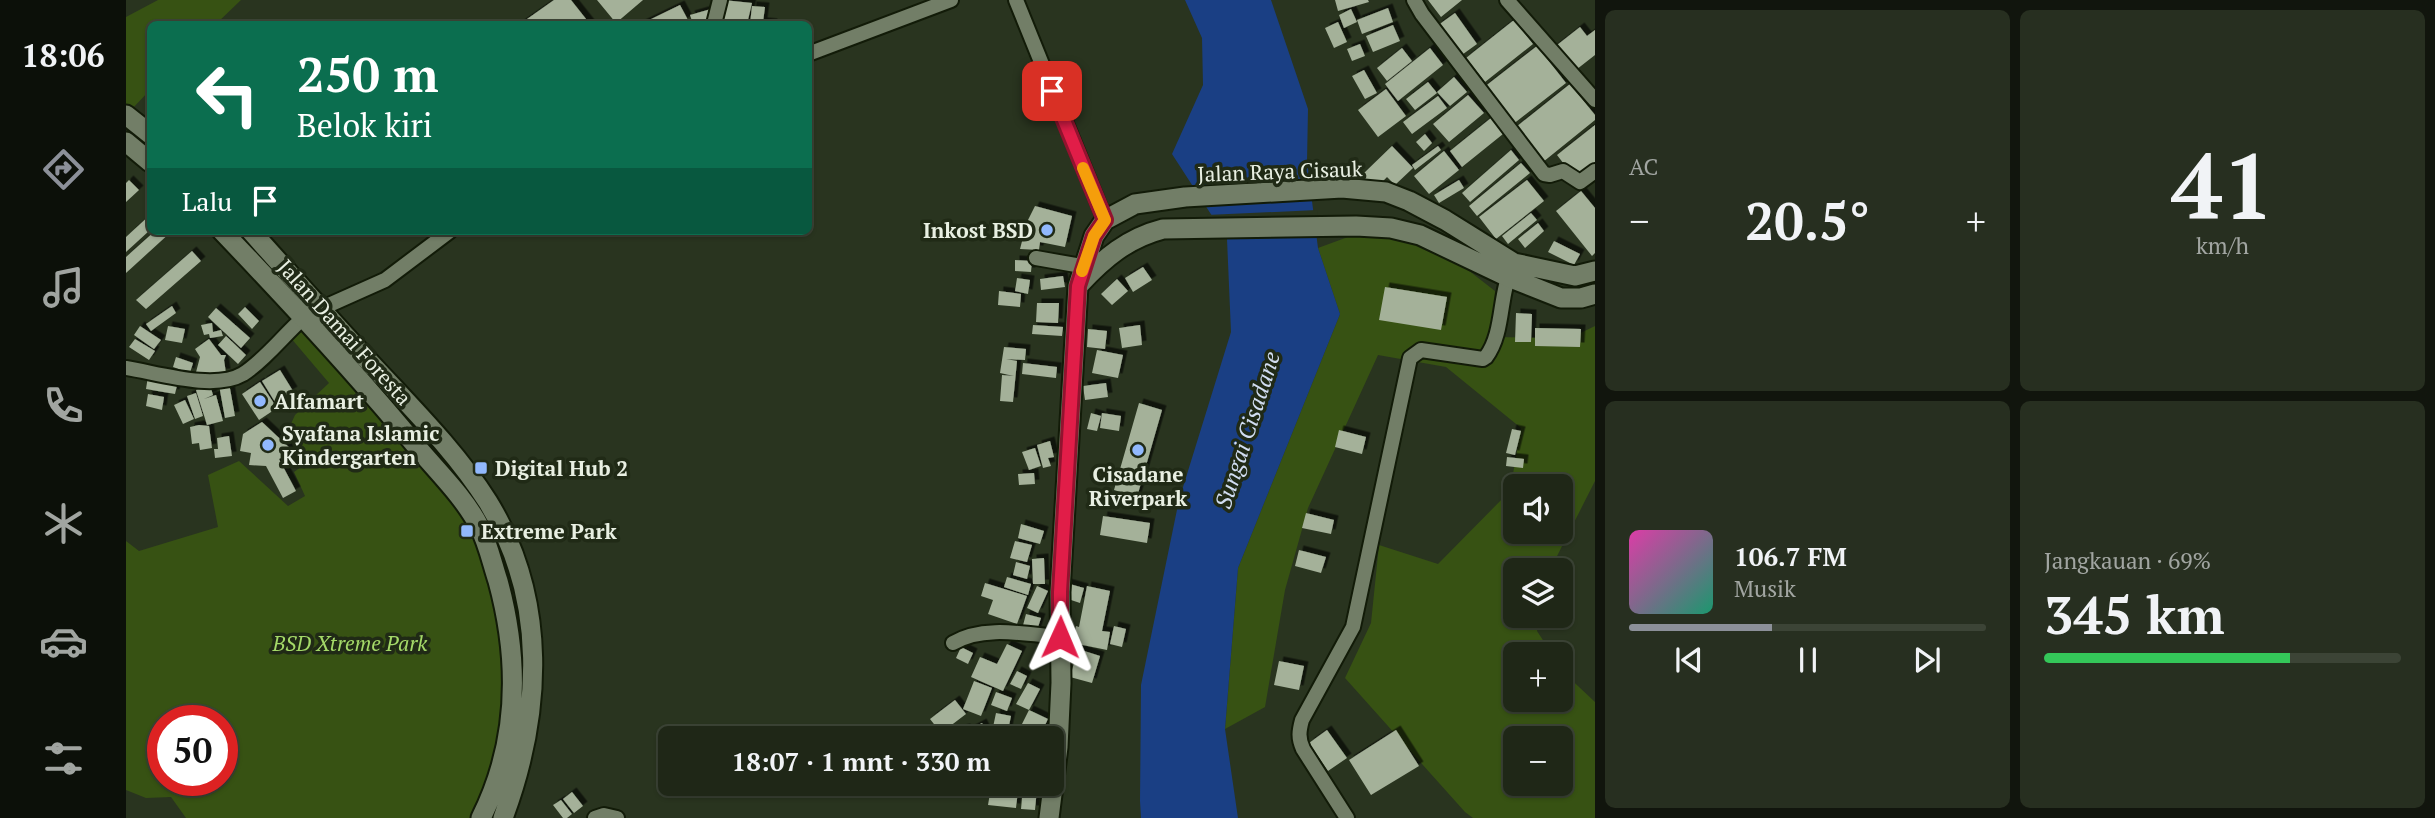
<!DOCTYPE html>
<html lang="id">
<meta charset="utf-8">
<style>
body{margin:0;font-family:"PT Serif",serif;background:#272f20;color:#f1f3f6;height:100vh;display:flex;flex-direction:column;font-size:26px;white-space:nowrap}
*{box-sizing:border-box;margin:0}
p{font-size:23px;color:#a1a5a1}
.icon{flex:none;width:38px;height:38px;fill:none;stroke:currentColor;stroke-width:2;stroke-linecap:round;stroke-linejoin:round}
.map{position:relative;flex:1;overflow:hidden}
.sheet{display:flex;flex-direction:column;gap:10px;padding:10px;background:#11150d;width:840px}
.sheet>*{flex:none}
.guide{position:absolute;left:21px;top:21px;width:665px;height:214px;border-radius:10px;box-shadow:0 2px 5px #0004,0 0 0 2px #3c4436;background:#0b6e4f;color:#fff;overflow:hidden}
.tools{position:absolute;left:1377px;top:474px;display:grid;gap:14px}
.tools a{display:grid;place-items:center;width:70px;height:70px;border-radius:10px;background:#1f2717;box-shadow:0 2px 5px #0004,0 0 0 2px #3c4436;font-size:35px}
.speed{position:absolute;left:21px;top:705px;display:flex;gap:14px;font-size:35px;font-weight:700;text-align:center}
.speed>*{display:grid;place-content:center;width:91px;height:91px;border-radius:50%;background:#1f2717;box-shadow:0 2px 5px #0004,0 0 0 2px #3c4436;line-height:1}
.speed .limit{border:10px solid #d22;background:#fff;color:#111}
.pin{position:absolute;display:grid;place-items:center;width:60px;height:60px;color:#fff;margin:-30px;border-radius:14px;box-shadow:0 4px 10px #0006}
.me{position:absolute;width:77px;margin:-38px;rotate:1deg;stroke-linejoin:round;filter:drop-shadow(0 0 5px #0008)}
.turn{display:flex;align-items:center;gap:24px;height:147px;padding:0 35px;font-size:32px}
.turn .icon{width:91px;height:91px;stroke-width:2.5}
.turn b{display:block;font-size:49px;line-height:60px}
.then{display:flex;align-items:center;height:66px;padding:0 35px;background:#0003;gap:14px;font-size:26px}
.big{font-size:52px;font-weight:600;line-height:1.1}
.sheet .tile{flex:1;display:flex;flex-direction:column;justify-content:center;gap:10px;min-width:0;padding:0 24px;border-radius:10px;background:#272f20}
.sheet .dial{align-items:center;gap:0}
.dial b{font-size:91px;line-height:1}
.song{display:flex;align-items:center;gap:21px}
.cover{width:84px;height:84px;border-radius:10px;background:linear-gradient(135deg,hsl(320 70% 55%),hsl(160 70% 35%))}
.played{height:7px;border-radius:4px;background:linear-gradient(90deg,#8c9099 40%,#3c4436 40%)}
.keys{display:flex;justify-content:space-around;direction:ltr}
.heat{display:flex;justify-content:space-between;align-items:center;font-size:38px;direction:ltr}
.charge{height:10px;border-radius:5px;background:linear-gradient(90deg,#34c759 69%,#3c4436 0)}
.sheet .tiles{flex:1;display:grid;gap:10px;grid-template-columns:repeat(2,1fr)}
.trip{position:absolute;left:532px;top:726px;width:406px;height:70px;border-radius:10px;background:#1f2717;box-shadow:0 2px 5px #0004,0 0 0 2px #3c4436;font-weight:600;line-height:70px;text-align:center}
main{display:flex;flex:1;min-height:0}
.tab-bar{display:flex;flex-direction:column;width:126px;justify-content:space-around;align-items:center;background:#0c1009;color:#a1a5a1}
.tab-bar .icon{width:49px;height:49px}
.tab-bar .current{color:#8c9099}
.tab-bar b{font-size:32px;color:#f1f3f6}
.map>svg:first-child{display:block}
.green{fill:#375213;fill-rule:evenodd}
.water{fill:#1a3f84}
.pier{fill:#29341f}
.building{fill:#a4b199;filter:url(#shadow)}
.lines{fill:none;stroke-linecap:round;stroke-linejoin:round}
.minor-casing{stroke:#121b08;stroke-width:18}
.secondary-casing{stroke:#121b08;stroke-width:23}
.minor{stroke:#727e67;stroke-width:14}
.secondary{stroke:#727e67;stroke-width:19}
.route-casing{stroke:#92132f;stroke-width:18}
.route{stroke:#e11d48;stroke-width:12}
.slow{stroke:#f59e0b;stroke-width:12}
.poi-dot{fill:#91b8fd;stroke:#202a16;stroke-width:2.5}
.labels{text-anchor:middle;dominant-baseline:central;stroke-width:7;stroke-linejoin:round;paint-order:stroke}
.street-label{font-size:21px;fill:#e8efe2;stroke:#202a16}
.poi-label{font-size:21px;font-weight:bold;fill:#e8efe2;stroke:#202a16;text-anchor:start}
.park-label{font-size:21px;font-style:italic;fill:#a4d968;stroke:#202a16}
.water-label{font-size:23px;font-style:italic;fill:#d1ddf1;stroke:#202a16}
</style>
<main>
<nav class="tab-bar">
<b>18:06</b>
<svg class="icon current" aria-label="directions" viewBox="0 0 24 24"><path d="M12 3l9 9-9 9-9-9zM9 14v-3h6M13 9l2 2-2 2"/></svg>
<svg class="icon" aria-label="music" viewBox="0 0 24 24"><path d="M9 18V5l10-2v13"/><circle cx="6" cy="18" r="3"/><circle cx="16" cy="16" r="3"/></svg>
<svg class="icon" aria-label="phone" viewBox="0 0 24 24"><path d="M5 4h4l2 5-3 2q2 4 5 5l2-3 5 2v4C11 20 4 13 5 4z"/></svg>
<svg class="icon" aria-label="climate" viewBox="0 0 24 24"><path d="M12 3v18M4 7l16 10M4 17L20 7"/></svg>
<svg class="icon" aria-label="car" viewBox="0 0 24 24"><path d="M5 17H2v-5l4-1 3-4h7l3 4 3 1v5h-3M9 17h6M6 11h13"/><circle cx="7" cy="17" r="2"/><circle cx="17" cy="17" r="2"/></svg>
<svg class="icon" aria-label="filters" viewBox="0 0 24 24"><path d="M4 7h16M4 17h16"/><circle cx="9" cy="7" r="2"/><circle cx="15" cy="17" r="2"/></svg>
</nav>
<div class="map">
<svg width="1469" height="818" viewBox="0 0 1469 818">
<defs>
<filter id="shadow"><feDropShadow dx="4.5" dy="-4.5" stdDeviation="0" flood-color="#0009"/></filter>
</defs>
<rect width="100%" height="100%" fill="#29341f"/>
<path class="green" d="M32 0H115L90 24H24V90L5 110 0 105V17Z
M1241 230 1311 246 1369 291 1366 337 1444 338 1469 326V481L1424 570H1390V616H1414L1411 631 1426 654H1390V700H1435V670L1469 702V818H1347L1339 812 1219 678 1245 623 1253 545 1312 564 1384 491 1395 428 1320 367 1252 355 1182 508 1159 590 1139 707 1099 729 1112 568 1214 314 1192 248ZM1390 486H1435V532H1390ZM1390 738H1435V784H1390Z
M178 329 214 373 314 478 348 532 365 588 378 653 381 719 359 798 347 818H60L45 797 20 798 0 790V541L13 551 92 527 82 475 113 461 162 506 179 496 168 472 182 462 164 426 169 415 203 383 164 337ZM37 721H96V780H37Z"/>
<path class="water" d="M1059 0H1145L1182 109 1181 162 1192 248 1214 314 1112 568 1099 729 1112 818H1015L1014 801 1015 685 1053 500 1105 332 1101 239 1046 154 1077 85 1076 38Z"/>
<path class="pier" d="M1191 210 1193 234 1096 238 1081 215Z"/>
<path class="building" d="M428 0H445L464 24H394Z
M471 0H517L490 23Z
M597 0 626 3 621 24 592 23Z
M1209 0H1242L1243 2 1212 11Z
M1302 0H1336L1315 17Z
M554 5 562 20 553 24H515Z
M626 6 639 7 637 22 647 23V24H624Z
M1262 8 1267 22 1236 34 1231 20Z
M585 9 588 20 567 24 564 15Z
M1225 9 1231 22 1218 28 1213 15Z
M1329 13 1351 44 1333 57 1311 26Z
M1388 20 1407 44 1359 82 1340 58Z
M1212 22 1221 42 1208 48 1199 28Z
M1267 25 1274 41 1247 52 1240 36Z
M1454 27 1461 36 1469 30V55L1446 73 1426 49Z
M1234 44 1239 56 1226 61 1221 49Z
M1411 46 1440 83 1386 125 1357 88Z
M1276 48 1286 61 1261 81 1251 68Z
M1304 48 1317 65 1272 101 1259 84Z
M1238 70 1251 93 1239 99 1226 76Z
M1328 77 1341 92 1324 106 1311 92Z
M1302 82 1311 93 1289 110 1280 99Z
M1444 84 1469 115V120L1417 162 1390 127Z
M1260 89 1280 116 1252 137 1232 110Z
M1342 95 1358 113 1323 142 1307 124Z
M1312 96 1321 108 1286 134 1277 122Z
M1365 118 1377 134 1336 167 1324 151Z
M1469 125V166L1451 181 1431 155Z
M1299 134 1306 143 1298 151 1290 142Z
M1266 146 1287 168 1269 185 1261 177 1248 190 1235 176Z
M1312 146 1315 150 1289 170 1286 165Z
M1385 150 1393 160 1344 202 1336 193Z
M1318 151 1333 170 1303 194 1288 176Z
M1395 163 1404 173 1351 216 1343 206Z
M3 180 13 190 0 202V183Z
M1333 180 1338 188 1313 203 1308 195Z
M1401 180 1418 201 1370 239 1353 217Z
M1455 191 1469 208V253L1466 256 1430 211Z
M909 206 946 216 939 247 914 242 913 250 894 249 901 222Z
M1405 213 1411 220 1382 244 1376 236Z
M24 215V230L0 252V237Z
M1412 223 1418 231 1399 248 1392 239Z
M29 231H46L0 273V257Z
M1428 241 1454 254 1448 265 1422 252Z
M66 251 75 261 20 309 10 300Z
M889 260 906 261 905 272 889 271Z
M1017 267 1026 280 1007 292 999 278Z
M937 276 939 287 915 290 914 279Z
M891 278 904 280 902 294 889 291Z
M991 279 1002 291 986 305 975 294Z
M1259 287 1321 297 1315 330 1253 320Z
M873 291 895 294 894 307 872 305Z
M911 303H933L932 323 910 322Z
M46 306 50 313 25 331 20 324Z
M119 307 133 321 126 329 112 314Z
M90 308 124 338 115 348 82 317Z
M1390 313 1406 314 1405 342H1389Z
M86 323 87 332 95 330 97 336 84 338 83 334 78 335 75 325Z
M907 325 937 327 936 336 906 334Z
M1014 325 1016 345 996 348 993 328Z
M14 326 35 340 28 349 8 335Z
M42 326 59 329 56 343 39 340Z
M1409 328 1455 329 1454 347 1409 346Z
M962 329 981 331 979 349 961 347Z
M100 336 120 355 112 364 92 345Z
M9 339 29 351 23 360 3 347Z
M83 339 95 355H100L98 360 100 373 69 376 74 357 69 349Z
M878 347 900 349 899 360 880 359 891 361 887 402 874 401 876 375 888 376 874 373Z
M971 350 997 355 992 378 966 373Z
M50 357 67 363 64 373 47 367Z
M897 363 931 367 930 378 896 374Z
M154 370 167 391 149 402 136 381Z
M22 376 52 381 49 394 20 389Z
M134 382 151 408 133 420 116 394Z
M103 383 109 416 99 418 93 385Z
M980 383 982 397 959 400 957 386Z
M84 385 87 395 78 399 90 395 97 421 81 425 70 390Z
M70 393 77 416 69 419 61 396Z
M22 394 38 397 36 410 20 406Z
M59 400 68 419 57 424 48 405Z
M1013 403 1036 410 1011 497 988 490Z
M965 413 975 416 971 431 961 429Z
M976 413 995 416 993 431 974 428Z
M136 422 167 451 153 459 170 491 157 498 140 466 123 465 125 453 114 451 117 434Z
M73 425 83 426 86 448 74 450 73 443 66 444 64 427Z
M1386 429 1395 431 1389 455 1380 453Z
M1213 430 1240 437 1236 454 1209 447Z
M103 436 106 456 89 458 88 449H92L91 438Z
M924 441 928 457 922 458 925 466 917 468 911 445Z
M909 448 915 466 903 470 896 452Z
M1381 457 1398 459 1397 468 1380 466Z
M908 473 909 484 893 485 892 474Z
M1180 513 1208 520 1205 534 1176 528Z
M977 516 1024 523 1021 543 974 535Z
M895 524 918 531 914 544 892 538Z
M889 541 906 545 901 562 884 558Z
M1173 550 1200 557 1195 573 1169 566Z
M918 558 919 584H907L906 559Z
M890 562 904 566 901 579 887 575Z
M881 577 905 584 902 595 878 587Z
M859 583 901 596 891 624 862 614 867 600 855 596Z
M940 583 958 588 954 603 936 597Z
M911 586 922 591 912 613 901 608Z
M961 586 984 591 976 631 984 632 981 650 947 643 950 626 953 627Z
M900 614 915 618 910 633 896 629Z
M988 626 1000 629 996 647 984 644Z
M881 644 896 651 877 691 845 677 854 657 871 664Z
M835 647 847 653 842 664 830 658Z
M952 649 974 656 966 683 944 677Z
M1153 661 1178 666 1173 690 1148 685Z
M891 671 901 676 895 689 884 684Z
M848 681 866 688 855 716 837 709Z
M902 683 914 689 903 710 890 704Z
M870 692 886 698 881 711 865 705Z
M829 700 840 714 815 733 804 719Z
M903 710 922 719 913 737 894 728Z
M870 713 885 716 881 735 866 732Z
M856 723 862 735 856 738H849L843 730Z
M840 728 843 738H818L817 733Z
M1201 730 1221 758 1202 771 1183 743Z
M1270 730 1293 766 1245 795 1223 760Z
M865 787 892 790 890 808 862 805Z
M897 788H911L909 810 895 809Z
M446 792 457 806 448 813 437 799Z
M435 800 446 814 441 818H437L427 805Z"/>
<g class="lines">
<g class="minor-casing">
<path id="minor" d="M890 0 979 220
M1288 0 1296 14 1418 174 1424 175 1437 171 1454 182 1469 171
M1381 0 1469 100
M588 24 594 0
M682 54 825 0
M910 258 967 268
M194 309 259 280 324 231
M0 368C32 373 88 391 117 374 139 360 157 336 176 319
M827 643C857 625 899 634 934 637
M881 738H904
M469 818 478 815 491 818
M1221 818 1177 749C1172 738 1173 731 1176 720L1227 627 1284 358 1295 350 1357 359 1360 357C1378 333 1373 296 1385 269"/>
</g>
<g class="secondary-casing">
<path id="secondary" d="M0 115 24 134
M0 142 24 162
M96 231C163 301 230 373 291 447 312 472 338 497 353 526 362 543 366 563 372 581 394 662 393 742 355 818
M125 231C166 277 207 323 249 368 288 410 331 453 362 502 422 600 416 714 377 818
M954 284C978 258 1002 238 1037 229L1230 226 1265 228 1294 235 1382 277 1435 298H1455L1469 294
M923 818 932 747 935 683 934 592 952 286 968 236 979 220 1009 204 1059 197 1216 188 1260 192 1283 201 1319 220 1388 263 1449 276 1469 271"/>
</g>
<use href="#minor" class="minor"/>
<use href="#secondary" class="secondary"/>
</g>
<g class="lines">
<g class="route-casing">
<path id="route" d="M926 91 979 220 968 236 952 286 934 592V637"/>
</g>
<use href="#route" class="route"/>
<path class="slow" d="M956 271 968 236 979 220 957 168"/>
</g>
<g class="poi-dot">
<circle cx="921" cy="230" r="7"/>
<circle cx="134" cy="401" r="7"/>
<circle cx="142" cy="445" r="7"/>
<circle cx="1012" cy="450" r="7"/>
<rect x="348" y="461" width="14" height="14" rx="3.5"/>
<rect x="334" y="524" width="14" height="14" rx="3.5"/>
</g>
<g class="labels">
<g class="street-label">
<text transform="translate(1154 171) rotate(-2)">Jalan Raya Cisauk</text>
<text transform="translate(219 332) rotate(48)">Jalan Damai Foresta</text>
</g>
<g class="poi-label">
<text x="907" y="230" text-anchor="end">Inkost BSD</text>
<text x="148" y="401">Alfamart</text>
<text x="156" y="433">Syafana Islamic<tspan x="156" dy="24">Kindergarten</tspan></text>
<text x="369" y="468">Digital Hub 2</text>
<text x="1012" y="474" text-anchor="middle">Cisadane<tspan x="1012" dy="24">Riverpark</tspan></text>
<text x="355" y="531">Extreme Park</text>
</g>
<g class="park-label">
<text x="224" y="643">BSD Xtreme Park</text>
</g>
<g class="water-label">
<text transform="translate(1121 430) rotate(-72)">Sungai Cisadane</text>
</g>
</g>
</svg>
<div class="tools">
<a><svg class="icon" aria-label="sound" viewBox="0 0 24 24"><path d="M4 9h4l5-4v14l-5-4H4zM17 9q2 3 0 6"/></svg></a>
<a><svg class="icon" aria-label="layers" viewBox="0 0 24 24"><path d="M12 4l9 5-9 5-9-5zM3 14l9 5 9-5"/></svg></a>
<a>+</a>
<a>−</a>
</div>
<div class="speed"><div class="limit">50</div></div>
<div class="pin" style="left:926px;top:91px;background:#d93025"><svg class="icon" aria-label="arrive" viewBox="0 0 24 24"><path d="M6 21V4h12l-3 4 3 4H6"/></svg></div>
<svg class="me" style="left:934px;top:637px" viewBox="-20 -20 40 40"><path d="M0-17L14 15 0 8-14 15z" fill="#e11d48" stroke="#fff" stroke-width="4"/></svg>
<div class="trip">18:07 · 1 mnt · 330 m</div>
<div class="guide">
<div class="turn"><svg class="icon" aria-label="left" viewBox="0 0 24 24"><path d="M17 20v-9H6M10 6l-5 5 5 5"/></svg><div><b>250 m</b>Belok kiri</div></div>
<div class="then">Lalu<svg class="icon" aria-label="arrive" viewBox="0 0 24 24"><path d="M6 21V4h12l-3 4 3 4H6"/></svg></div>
</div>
</div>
<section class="sheet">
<div class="tiles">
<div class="tile"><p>AC</p>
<div class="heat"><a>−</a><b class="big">20.5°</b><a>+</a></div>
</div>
<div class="tile dial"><b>41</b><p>km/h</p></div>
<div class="tile">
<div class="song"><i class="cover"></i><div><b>106.7 FM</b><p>Musik</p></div></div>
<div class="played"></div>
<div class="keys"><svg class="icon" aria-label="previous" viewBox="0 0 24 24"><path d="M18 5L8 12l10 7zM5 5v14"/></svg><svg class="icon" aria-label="pause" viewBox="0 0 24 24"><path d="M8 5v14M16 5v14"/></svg><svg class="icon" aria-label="next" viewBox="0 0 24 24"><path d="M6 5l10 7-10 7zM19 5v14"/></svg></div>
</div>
<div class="tile"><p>Jangkauan · 69%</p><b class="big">345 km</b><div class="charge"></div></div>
</div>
</section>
</main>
